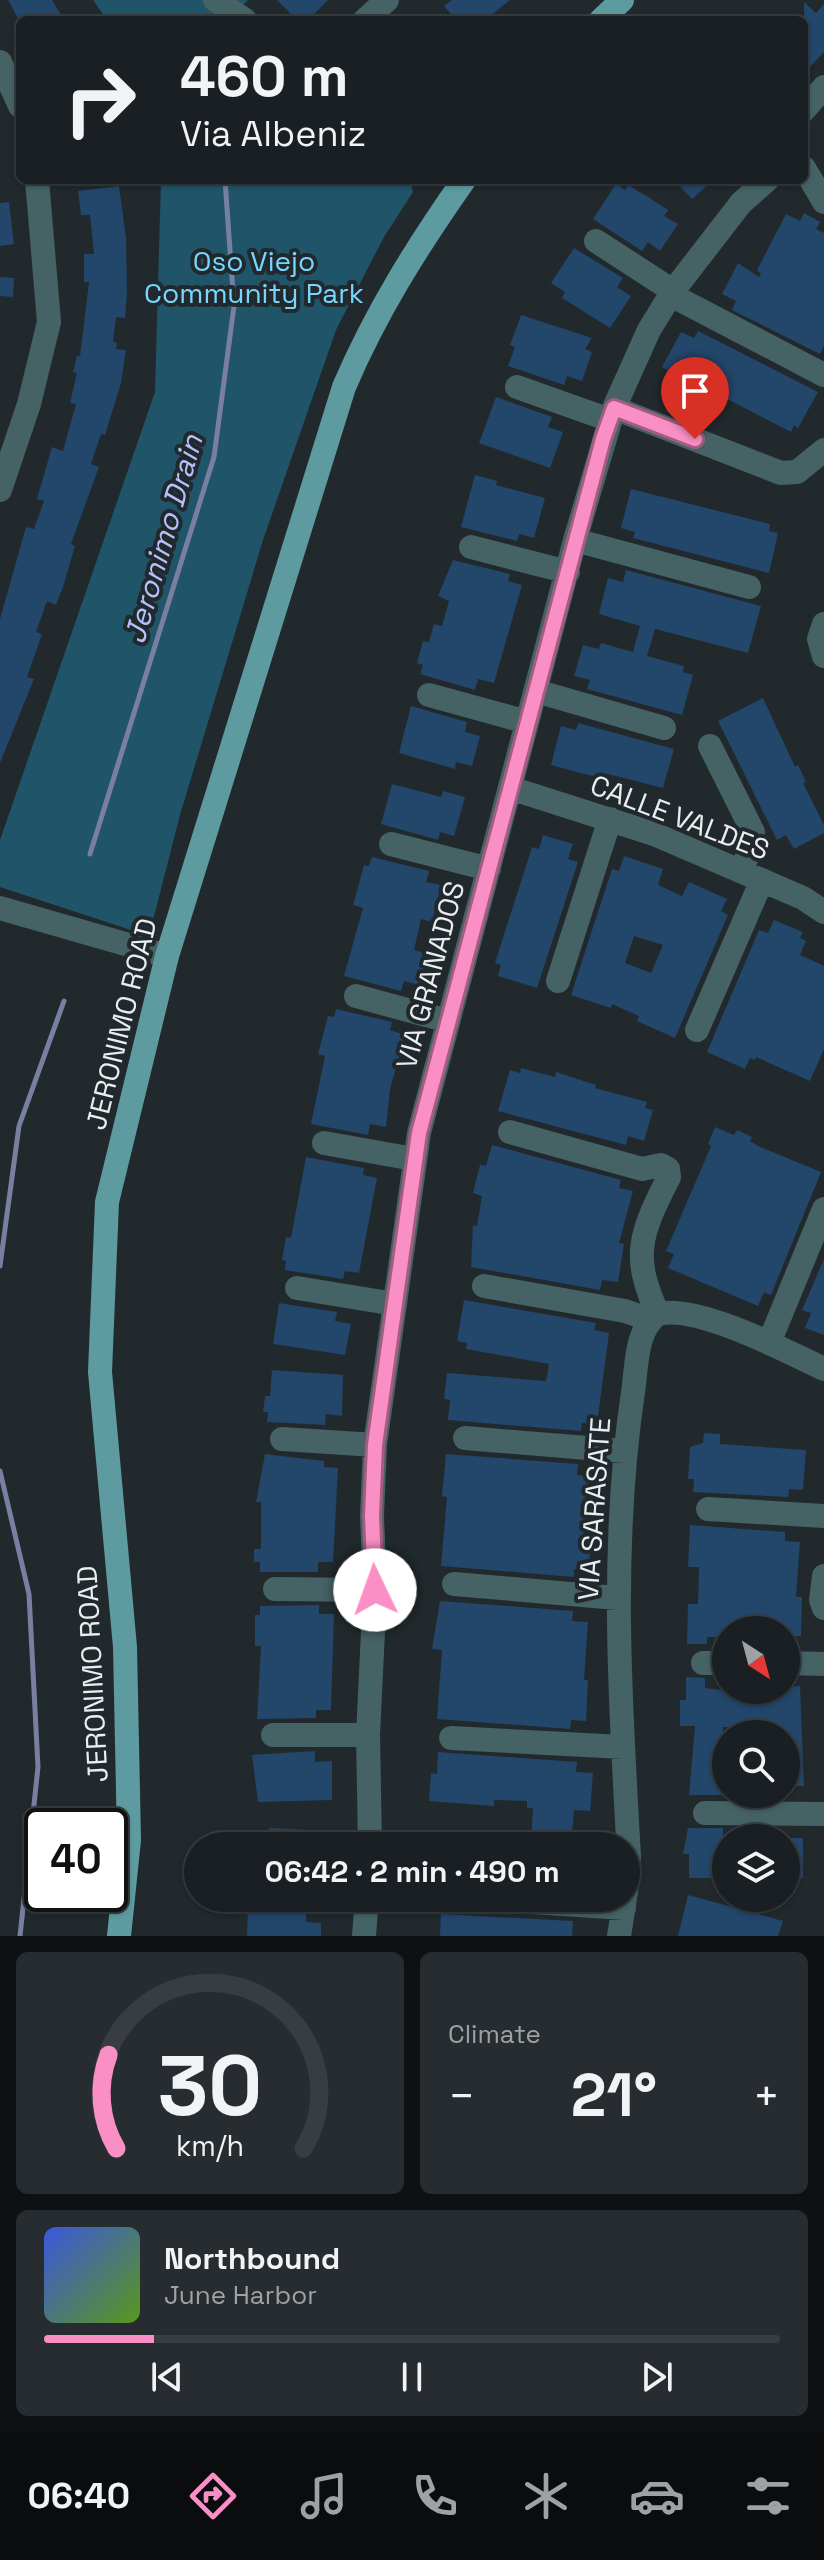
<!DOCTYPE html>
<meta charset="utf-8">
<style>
body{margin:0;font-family:"Space Grotesk",sans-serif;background:#262c2f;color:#f1f3f6;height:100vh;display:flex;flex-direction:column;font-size:30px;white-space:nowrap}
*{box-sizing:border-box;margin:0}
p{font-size:26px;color:#9fa2a5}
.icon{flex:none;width:44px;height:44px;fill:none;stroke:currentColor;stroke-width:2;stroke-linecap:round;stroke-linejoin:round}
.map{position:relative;height:1936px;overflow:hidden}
.side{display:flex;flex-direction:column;gap:16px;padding:16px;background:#0e1113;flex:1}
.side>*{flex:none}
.top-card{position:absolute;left:16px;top:16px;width:792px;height:168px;border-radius:12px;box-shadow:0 2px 6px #0004,0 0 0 2px #373d40;background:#191f22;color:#f1f3f6;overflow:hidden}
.needle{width:52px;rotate:144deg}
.buttons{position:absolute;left:712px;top:1616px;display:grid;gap:16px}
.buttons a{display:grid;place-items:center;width:88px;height:88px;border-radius:50%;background:#191f22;box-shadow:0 2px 6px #0004,0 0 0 2px #373d40;font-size:40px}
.speed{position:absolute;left:24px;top:1808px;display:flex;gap:16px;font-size:40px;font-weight:700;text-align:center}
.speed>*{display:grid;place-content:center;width:104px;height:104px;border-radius:50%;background:#191f22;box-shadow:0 2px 6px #0004,0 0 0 2px #373d40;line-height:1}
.speed .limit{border:4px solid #111;border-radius:12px;background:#fff;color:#111}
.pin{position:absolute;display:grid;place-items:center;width:68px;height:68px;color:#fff;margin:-82px -34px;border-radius:50% 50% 50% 0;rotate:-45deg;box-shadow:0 0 8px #0007}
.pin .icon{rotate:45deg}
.me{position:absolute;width:88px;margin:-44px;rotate:357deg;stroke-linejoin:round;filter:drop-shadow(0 0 6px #0008)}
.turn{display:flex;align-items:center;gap:28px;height:168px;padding:0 32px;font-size:36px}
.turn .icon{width:104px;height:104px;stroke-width:2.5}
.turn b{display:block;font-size:56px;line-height:68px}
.big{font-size:60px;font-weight:700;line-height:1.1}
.side .tile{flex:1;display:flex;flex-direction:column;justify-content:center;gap:12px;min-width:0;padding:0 28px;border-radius:12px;background:#262c2f}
.side .dial{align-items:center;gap:0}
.dial svg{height:208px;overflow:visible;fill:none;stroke:#373d40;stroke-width:7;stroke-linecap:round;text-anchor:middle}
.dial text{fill:#f1f3f6;stroke:none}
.song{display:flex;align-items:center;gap:24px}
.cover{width:96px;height:96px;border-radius:12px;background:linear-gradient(135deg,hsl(230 70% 55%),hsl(90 70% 35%))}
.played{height:8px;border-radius:4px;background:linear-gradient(90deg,#fa8fc6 15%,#373d40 15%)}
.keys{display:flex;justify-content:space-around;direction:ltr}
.heat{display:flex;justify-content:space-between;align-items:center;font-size:44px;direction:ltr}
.side .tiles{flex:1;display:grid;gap:16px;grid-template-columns:1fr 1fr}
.tile:last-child{grid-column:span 2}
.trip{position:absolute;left:184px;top:1832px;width:456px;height:80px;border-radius:40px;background:#191f22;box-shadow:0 2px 6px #0004,0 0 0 2px #373d40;font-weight:700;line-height:80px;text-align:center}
.tab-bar{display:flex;height:128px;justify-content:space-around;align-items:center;background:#0a0c0e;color:#9fa2a5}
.tab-bar .icon{width:56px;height:56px}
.tab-bar .selected{color:#fa8fc6}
.tab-bar b{font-size:36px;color:#f1f3f6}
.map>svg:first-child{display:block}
.green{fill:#1f5469}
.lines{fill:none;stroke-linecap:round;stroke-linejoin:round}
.stream{stroke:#787fa0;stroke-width:5}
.building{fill:#23466b;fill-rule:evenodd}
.minor{stroke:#456264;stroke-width:24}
.major{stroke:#5e9ba1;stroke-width:24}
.route-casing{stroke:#a25d81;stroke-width:20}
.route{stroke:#fa8fc6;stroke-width:14}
.labels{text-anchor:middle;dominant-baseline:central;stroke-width:8;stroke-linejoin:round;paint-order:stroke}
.park-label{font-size:28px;fill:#77d6fd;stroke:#21292d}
.street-label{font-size:28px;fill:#e9eef1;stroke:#21292d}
.water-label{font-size:30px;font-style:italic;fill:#b5c1fc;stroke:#21292d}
</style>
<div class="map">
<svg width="824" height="1936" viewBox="0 0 824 1936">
<rect width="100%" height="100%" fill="#21292d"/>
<path class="green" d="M93 0H248L228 20H107Z
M161 180H410L413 192 384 237 336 330 263 540 180 815 149 936 0 887V840L155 392Z"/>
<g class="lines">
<path class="stream" d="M90 854 214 457 234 306 225 180
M0 1266 19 1126 64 1001
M0 1471 29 1594 38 1767 20 1936"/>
</g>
<path class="building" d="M8 0H52L64 20H19Z
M277 0H328L308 20H284L290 13Z
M452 0H510L485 20H456L444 6Z
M804 2 816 13 824 4V52L804 73Z
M674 180H713L692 199Z
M616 184 625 190 628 185 648 197 668 210 664 216 678 224 660 251 648 242 642 251 593 219Z
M119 186 126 238 127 293 125 318 116 317 113 342 117 343 116 349 126 350 121 383 105 435 101 434 91 464 99 467 71 544 75 546 63 587 56 605 47 601 36 632 42 634 27 677 34 679 0 763V619L26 527 34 529 44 501 37 499 52 447 63 451 76 404 70 403 77 373 73 372 77 356H80L89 282H84V254H94L90 215H81L78 191Z
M9 202 14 244 0 246V203Z
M804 213 820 222 816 229 824 233V346L820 354 732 310 736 301 722 294 738 263 759 277 761 274 757 270 786 214 800 221Z
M574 248 623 278 617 287 631 296 610 328 562 298 565 292 551 283Z
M0 277 14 278 13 297 0 296Z
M521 315 592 338 585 349 592 352 582 381 567 376 564 385 508 366 515 347 510 345Z
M698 331 818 392 798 428 794 425 791 432 727 399 725 404 662 367 681 332 694 338Z
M496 397 552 417 548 427 563 432 550 468 479 443Z
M475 475 497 481 496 485 545 498 534 538 519 534 517 541 461 527Z
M631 489 770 524 769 531 778 533 769 573 633 538 635 532 621 528Z
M453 560 510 574 508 581 522 585 494 683 478 679 475 690 420 674 423 665 417 663 423 641 429 642 434 624 442 626 449 601 438 596Z
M626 570 761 606 748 653 655 629 647 656 684 666 683 672 693 675 682 715 587 689 590 680 574 676 583 645 599 649 601 643 633 652 640 626 599 614 608 578 623 582Z
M763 698 795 767 798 765 806 782 803 783 824 825V833L794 849 786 835 777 840 718 721Z
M411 706 467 722 465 732 480 736 472 766 456 762 455 769 399 753Z
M578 723 674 749 663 788 608 774 607 780 551 765 561 726 576 730Z
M392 784 441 797 443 791 465 797 454 836 440 832 438 840 381 824Z
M543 835 573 844 568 859 578 862 537 988 498 976 501 965 495 963 532 847 539 849Z
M624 856 663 869 658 885 682 896 689 882 727 899 721 911 728 915 675 1038 637 1021 639 1016 612 1004 611 1008 571 995 612 869 619 871ZM634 936 663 945 651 973 625 963Z
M372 857 429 871 426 882 441 885 432 922 421 919 414 950 428 954 419 985 404 981 401 991 344 976 363 908 353 905 364 865 369 866Z
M774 920 803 932 800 938 806 941 800 955 824 966V1049L810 1081 756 1057 755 1060 750 1058 745 1069 707 1052 759 930 768 933Z
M336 1009 392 1022 390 1030 405 1035 390 1089 386 1127 370 1124 368 1135 311 1124 325 1056 318 1054 328 1016 334 1017Z
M521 1068 555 1077 556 1072 596 1085 595 1088 647 1102 645 1108 653 1110 644 1141 628 1136 626 1145 498 1111 510 1070 520 1073Z
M715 1127 734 1135 737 1130 752 1137 750 1141 758 1146 821 1172 771 1295 764 1292 758 1306 668 1268 674 1254 666 1251 711 1146 708 1144Z
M492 1145 621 1180 619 1188 633 1191 619 1243 624 1244 618 1282 602 1280 600 1290 471 1267 473 1225 477 1226 482 1196 473 1193 480 1165 486 1166Z
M306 1157 364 1168 363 1175 377 1178 359 1273 345 1271 343 1279 285 1270 286 1261 282 1260 286 1237 291 1238Z
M824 1259V1335L805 1328 811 1313 802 1310Z
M464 1300 596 1323 594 1330 609 1333 597 1424 582 1423 581 1431 448 1420 450 1400 444 1399 447 1373 546 1381 549 1364 466 1349 467 1343 457 1341Z
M279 1303 337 1312 335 1321 351 1324 345 1355 273 1344Z
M272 1370 343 1375 342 1416 326 1414 325 1425 267 1422 268 1412H263L265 1396H270Z
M704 1433 720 1434V1444L806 1450 803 1490 789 1489 788 1497 693 1492 694 1479H688L690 1447 703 1443Z
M265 1454 324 1461V1467L338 1468 333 1562H318V1572H260V1562H254V1549H261V1502H256Z
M446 1454 578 1464 577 1475 593 1476 589 1571 574 1569V1577L441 1566 447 1497 442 1496Z
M690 1525 785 1532V1541L800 1542 796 1597H802L801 1636H786V1630H721L720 1637H707V1644H687L688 1604H698L699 1567H688Z
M440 1601 573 1611 572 1621 588 1622 584 1680H588L586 1721 571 1720 570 1729 437 1719 442 1650 432 1649Z
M319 1605V1614H334L331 1710H316V1718L257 1719 261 1646H255V1615H260V1606Z
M686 1677 705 1678V1688L720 1690H786V1687L800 1686 804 1786H786V1729L723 1727V1795H689L695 1726H680V1700H686Z
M315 1751V1762L332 1761V1800L258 1802 252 1755Z
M438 1752 577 1762 576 1772 593 1773 590 1811 574 1810 571 1846H531L533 1808H527V1801L494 1800V1806L429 1801 431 1773 437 1774Z
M269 1828 327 1831 326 1846H268Z
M688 1828H723V1878H689V1854H683Z
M445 1832 499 1834V1846H444Z
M786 1838H803V1878H786Z
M688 1895 783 1921 778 1936H678Z
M248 1910 306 1912V1922L321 1923V1936H247Z
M441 1914 573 1921 572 1936H440Z"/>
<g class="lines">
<path class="minor" d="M215 0 245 20
M365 20 387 0
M0 62 20 106
M804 110 824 87
M804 168 824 202
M596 241 673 291
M671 295 824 375
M517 387 610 420
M614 408 781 473 797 472 824 450
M0 490 29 404 49 322 37 180
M575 540 749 587
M471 547 568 572
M824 624 819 639 824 656
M536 691 664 728
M429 695 527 722
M710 746 753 832V843L741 871
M510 788 654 834 803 898 824 912
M391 844 489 869
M0 908 167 956
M558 981 610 819
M356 996 448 1021
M697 1030 762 880
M510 1132 642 1169 661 1165 668 1169 669 1177C640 1234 631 1256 658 1314
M324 1143 414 1159
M484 1286 625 1311 651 1320
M297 1288 395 1304
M769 1343 824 1209
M465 1438 624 1451
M282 1439 375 1445
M708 1509 824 1516
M824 1576 821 1600 824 1608
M454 1584 617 1598
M275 1589 375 1590
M703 1663H726
M786 1663 824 1664
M273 1735H368
M451 1738 623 1747
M705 1813 824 1814
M370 1846 368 1735 375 1590 372 1516 375 1445 419 1133 575 540 614 408 649 330 673 291 741 203 767 180
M626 1893 629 1856C620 1701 610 1547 633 1392 637 1367 635 1330 658 1314 697 1304 786 1351 824 1369
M469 1898 624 1908
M364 1936 367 1898
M619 1936 625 1898"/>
<path class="major" d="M601 20 622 0
M119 1936 129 1840 125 1647 100 1372 107 1202 167 956 344 387C376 312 417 247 464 180"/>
</g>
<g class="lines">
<g class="route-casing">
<path id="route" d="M375 1590 372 1516 375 1445 419 1133 603 439 614 408 695 439"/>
</g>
<use href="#route" class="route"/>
</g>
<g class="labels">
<g class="park-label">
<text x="254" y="261">Oso Viejo<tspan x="254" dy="32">Community Park</tspan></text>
</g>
<g class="street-label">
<text transform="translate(680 817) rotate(21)">CALLE VALDES</text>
<text transform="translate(430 975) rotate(-75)">VIA GRANADOS</text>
<text transform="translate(121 1024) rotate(-76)">JERONIMO ROAD</text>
<text transform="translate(594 1509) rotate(-86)">VIA SARASATE</text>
<text transform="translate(92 1674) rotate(-93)">JERONIMO ROAD</text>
</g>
<g class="water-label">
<text transform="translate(163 539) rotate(-74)">Jeronimo Drain</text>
</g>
</g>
</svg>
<div class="buttons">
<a><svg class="needle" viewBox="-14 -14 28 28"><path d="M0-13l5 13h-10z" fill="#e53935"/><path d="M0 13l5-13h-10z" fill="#9fa2a5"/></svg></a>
<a><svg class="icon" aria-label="search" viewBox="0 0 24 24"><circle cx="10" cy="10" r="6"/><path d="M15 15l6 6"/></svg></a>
<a><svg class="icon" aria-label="layers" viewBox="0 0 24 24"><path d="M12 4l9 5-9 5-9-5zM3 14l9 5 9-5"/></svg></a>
</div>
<div class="speed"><div class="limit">40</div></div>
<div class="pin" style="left:695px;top:439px;background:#d93025"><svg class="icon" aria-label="arrive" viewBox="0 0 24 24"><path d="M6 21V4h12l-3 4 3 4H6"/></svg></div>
<svg class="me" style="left:375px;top:1590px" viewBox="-20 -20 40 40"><circle r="19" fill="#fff"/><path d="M0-13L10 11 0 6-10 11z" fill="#fa8fc6"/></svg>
<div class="trip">06:42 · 2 min · 490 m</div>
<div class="top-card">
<div class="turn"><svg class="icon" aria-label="right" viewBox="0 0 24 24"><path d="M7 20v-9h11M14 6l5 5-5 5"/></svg><div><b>460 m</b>Via Albeniz</div></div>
</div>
</div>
<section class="side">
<div class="tiles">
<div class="tile dial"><svg viewBox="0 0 100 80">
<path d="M14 69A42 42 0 1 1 86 69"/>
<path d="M14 69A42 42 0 0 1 11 33" stroke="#fa8fc6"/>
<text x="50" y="56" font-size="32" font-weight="700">30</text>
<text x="50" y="72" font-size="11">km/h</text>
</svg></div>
<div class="tile"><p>Climate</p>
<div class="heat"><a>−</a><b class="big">21°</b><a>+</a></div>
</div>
<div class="tile">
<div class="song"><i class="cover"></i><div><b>Northbound</b><p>June Harbor</p></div></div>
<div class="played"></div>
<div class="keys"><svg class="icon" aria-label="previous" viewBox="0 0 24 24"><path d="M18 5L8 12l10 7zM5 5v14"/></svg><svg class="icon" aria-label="pause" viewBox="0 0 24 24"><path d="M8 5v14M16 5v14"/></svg><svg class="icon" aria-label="next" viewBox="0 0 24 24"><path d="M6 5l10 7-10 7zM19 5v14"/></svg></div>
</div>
</div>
</section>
<nav class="tab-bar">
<b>06:40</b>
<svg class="icon selected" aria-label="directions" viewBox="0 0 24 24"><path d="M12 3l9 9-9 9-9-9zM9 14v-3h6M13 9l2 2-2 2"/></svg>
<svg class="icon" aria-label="music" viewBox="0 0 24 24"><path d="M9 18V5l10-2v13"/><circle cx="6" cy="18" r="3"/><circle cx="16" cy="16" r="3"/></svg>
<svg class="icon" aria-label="phone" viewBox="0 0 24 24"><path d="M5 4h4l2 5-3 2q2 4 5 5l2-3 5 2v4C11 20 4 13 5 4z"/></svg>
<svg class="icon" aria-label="climate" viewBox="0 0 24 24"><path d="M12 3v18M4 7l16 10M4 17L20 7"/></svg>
<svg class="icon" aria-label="car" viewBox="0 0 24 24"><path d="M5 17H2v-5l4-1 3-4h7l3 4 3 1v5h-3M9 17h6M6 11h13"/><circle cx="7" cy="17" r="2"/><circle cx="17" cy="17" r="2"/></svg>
<svg class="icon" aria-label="filters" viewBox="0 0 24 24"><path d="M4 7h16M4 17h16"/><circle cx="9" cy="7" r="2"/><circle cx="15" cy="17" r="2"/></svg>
</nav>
